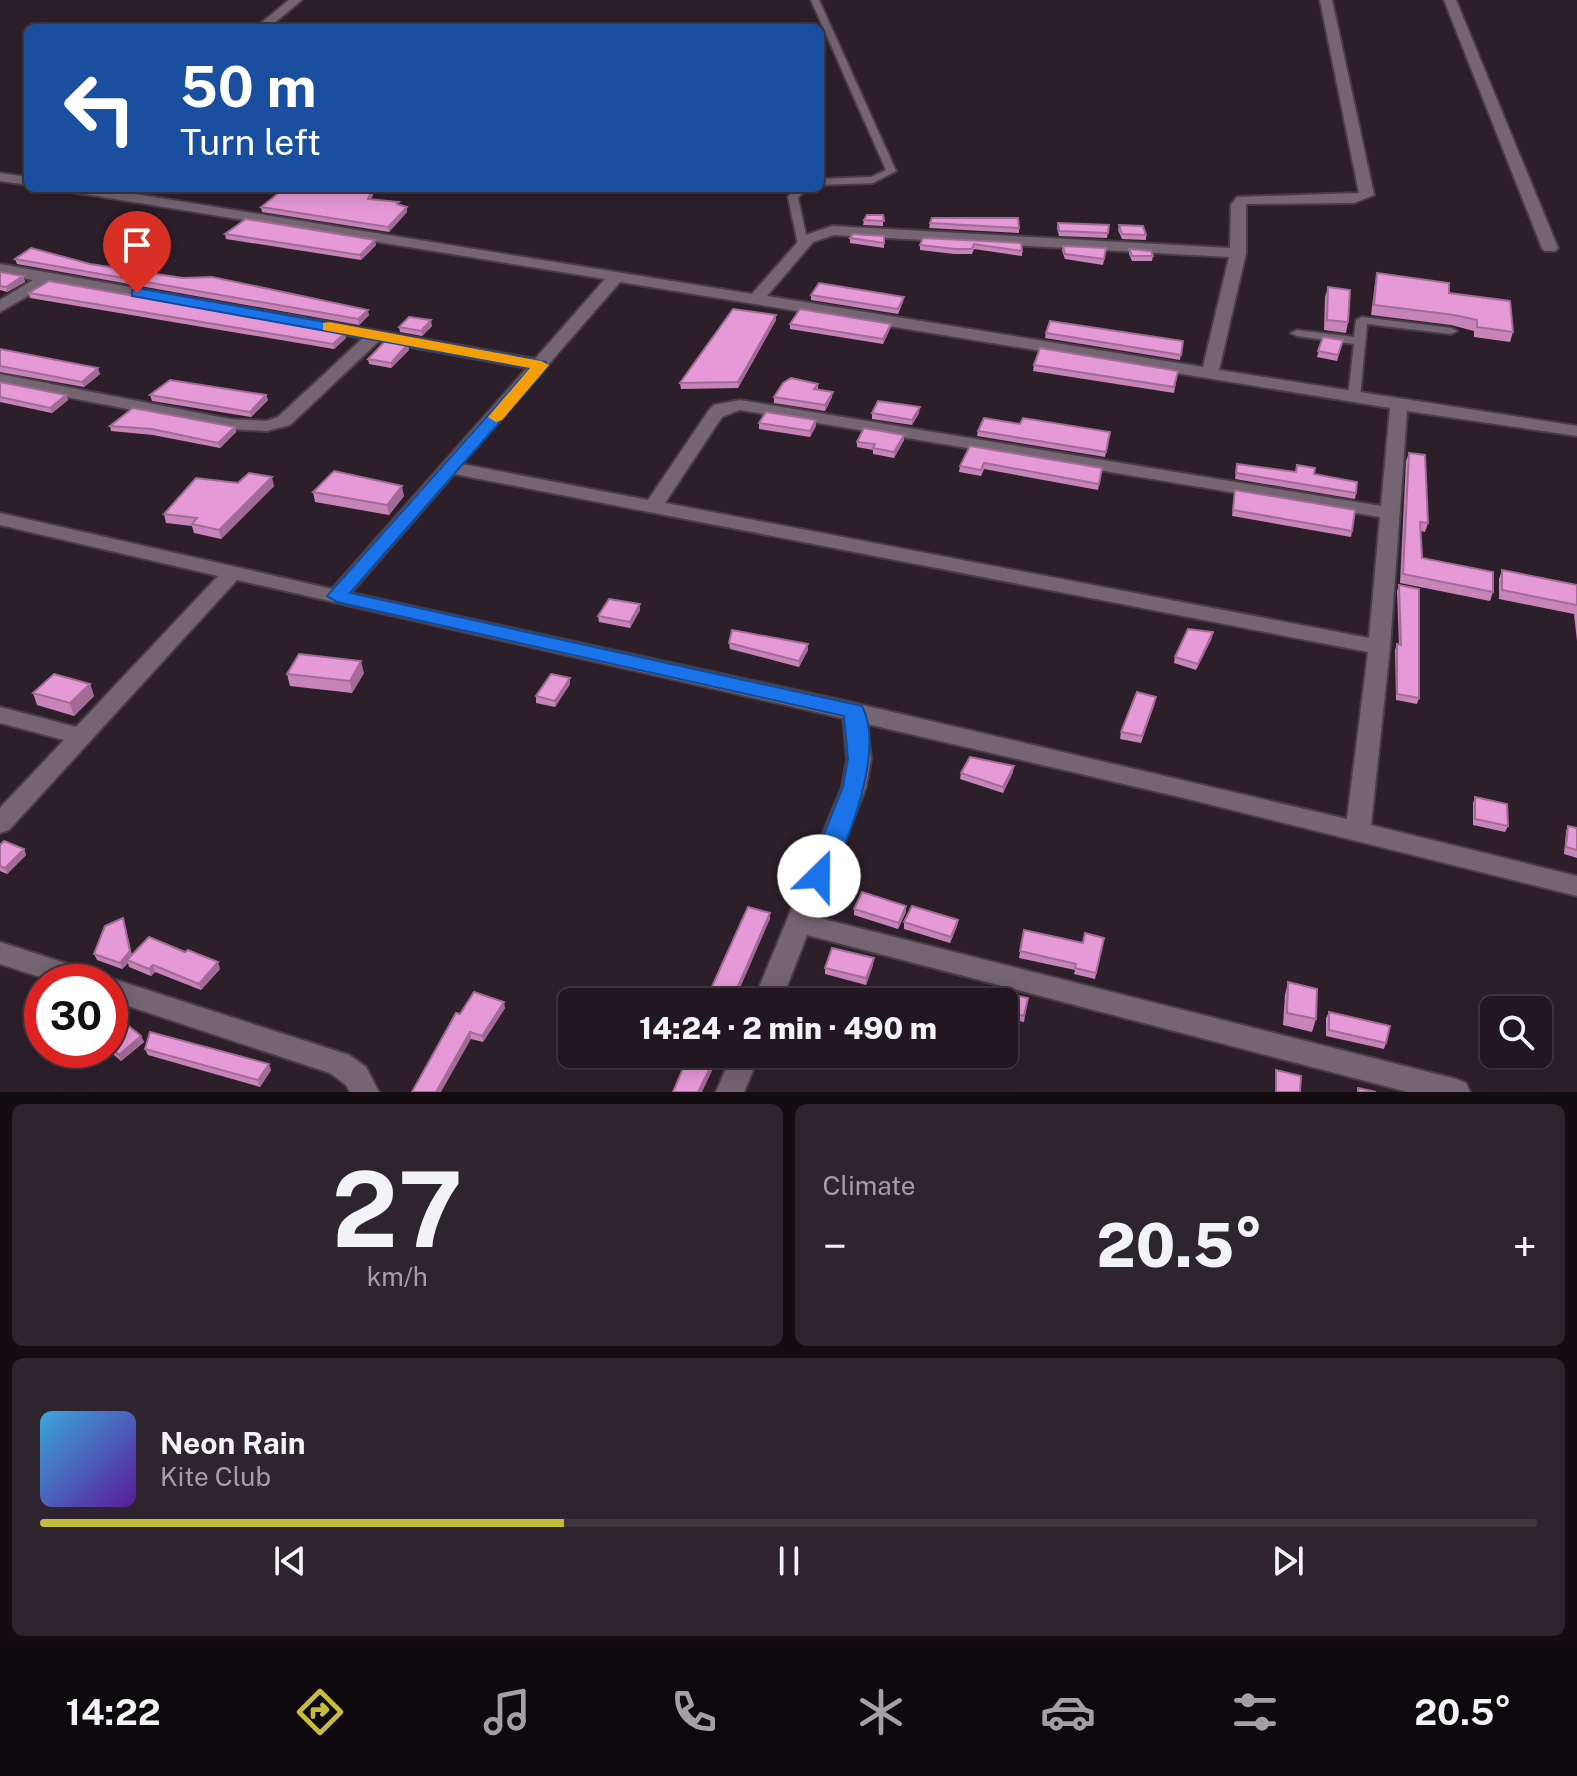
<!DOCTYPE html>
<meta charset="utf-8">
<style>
body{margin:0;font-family:"Public Sans",sans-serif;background:#2e242d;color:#f1f3f6;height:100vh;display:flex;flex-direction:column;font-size:30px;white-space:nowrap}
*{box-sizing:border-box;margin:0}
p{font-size:26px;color:#a29fa5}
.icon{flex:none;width:44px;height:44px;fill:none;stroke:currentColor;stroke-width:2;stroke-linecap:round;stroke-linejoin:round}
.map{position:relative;height:1092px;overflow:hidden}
.details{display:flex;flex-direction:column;gap:12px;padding:12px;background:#130d12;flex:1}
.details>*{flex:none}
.guide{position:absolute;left:24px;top:24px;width:800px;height:168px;border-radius:12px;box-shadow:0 4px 20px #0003,0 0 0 2px #3f363e;background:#1a4fa0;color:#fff;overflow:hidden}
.fabs{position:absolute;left:1480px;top:996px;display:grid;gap:16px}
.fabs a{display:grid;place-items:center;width:72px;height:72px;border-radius:12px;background:#221720;box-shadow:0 4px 20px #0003,0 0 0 2px #3f363e;font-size:40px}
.speed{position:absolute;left:24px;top:964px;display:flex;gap:16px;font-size:40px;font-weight:700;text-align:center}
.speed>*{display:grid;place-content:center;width:104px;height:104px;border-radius:50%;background:#221720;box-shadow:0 4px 20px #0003,0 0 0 2px #3f363e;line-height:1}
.speed .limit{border:12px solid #d22;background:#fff;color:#111}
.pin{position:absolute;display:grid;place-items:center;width:68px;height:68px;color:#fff;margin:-82px -34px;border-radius:50% 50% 50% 0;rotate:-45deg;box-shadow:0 0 8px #0007}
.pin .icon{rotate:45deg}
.me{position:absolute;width:88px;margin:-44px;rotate:23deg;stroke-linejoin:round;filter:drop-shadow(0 0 6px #0008)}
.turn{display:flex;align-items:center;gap:28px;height:168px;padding:0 24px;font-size:36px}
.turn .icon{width:104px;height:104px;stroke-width:2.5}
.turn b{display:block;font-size:56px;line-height:68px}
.big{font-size:60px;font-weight:800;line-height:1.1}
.details .tile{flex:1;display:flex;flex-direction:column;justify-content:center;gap:12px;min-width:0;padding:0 28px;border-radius:12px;background:#2e242d}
.details .dial{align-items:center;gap:0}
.dial b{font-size:104px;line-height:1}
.song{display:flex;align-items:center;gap:24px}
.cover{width:96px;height:96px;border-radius:12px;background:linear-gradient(135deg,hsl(200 70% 55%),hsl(270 70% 35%))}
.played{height:8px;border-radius:4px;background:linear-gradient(90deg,#c5bc3d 35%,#3f363e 35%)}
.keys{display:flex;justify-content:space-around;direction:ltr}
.heat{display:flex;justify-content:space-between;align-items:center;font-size:44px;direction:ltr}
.details .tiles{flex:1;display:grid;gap:12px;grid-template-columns:1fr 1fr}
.tile:last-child{grid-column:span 2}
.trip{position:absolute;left:558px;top:988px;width:460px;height:80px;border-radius:12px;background:#221720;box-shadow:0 4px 20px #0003,0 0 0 2px #3f363e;font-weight:800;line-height:80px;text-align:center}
.tab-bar{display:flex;height:128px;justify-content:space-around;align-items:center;background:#0e090d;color:#a29fa5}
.tab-bar .icon{width:56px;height:56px}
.tab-bar .active{color:#c5bc3d}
.tab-bar b{font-size:36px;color:#f1f3f6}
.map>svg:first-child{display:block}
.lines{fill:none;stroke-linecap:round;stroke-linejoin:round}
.service-casing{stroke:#483d46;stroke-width:4}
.minor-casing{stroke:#483d46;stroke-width:4}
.service{fill:#756471;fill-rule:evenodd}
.minor{fill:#756471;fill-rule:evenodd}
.wall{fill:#c684b9}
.shaded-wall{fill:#a16b96}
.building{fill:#e699d7;stroke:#a16b96;stroke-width:2}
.route{fill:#1a73e8;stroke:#114b97;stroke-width:2}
.slow{fill:#f59e0b}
</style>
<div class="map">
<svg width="1577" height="1092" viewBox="0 0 1577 1092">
<rect width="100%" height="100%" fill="#2d1f2a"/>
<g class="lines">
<g class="service-casing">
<path id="service" d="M811 0H819L896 171 873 183 820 185V179L871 177 886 170Z
M796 188H807L798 198 808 244 803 247 798 244 788 197Z
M1362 317 1451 328 1457 331 1451 334 1367 324 1360 397 1354 401 1348 397 1354 344 1297 336 1291 333 1297 330 1354 337 1356 320Z"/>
</g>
<g class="minor-casing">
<path id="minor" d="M289 0H302L268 28H255Z
M1320 0H1332L1374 195 1354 203 1246 204V253L1219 370 1577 426V436L1407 411 1390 647 1371 825 1577 876V896L1184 798 867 724 871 759 866 787 815 917 1456 1079 1466 1083 1470 1092H1408L807 935 781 1002H753L842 787 847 759 843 718 237 580 9 830 0 833V808L64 740 0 723V707L76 727 218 576 0 525V513L332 589 527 368 379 341 290 425 267 431 230 429 0 384V374L230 419 266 421 278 417 363 338 50 283 0 312V300L33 280 0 274V264L535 359 605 279 72 192 65 188H98L752 294 803 236 832 226 1230 248 1231 205 1237 197 1359 193ZM834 235 1229 257 1203 367 767 296 813 242ZM620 282 1390 408 1381 506 740 400 714 405 709 410 648 500 462 464ZM740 410 1380 517 1369 638 665 503 722 417ZM454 474 1368 652 1347 819 854 703 351 593Z
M1444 0H1456L1558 248 1555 251H1545L1542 248Z
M0 173 28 177V185L0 181Z
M0 942 99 974 102 981 110 978 349 1055 366 1067 379 1092H350L346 1085 330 1073 110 1000V982H55L0 964Z
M732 1054H760L744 1092H716Z"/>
</g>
<use href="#service" class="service"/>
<use href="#minor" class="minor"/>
</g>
<path class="wall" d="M376 188 371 199 407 207V212L389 232 262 212 261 207Z
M883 215V226L863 225 864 220Z
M930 223 1019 228V233L929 228Z
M1058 223 1109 225 1107 238 1059 236 1057 228Z
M1119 225 1146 235V240L1122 239 1118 230Z
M225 234 376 245 361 260 226 239Z
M884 236V248L850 243V238Z
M923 238 1022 251V256L974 249 972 254H954L920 250V245Z
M1063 246 1106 248 1103 265 1065 259 1062 251Z
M1129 249 1153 256 1152 261H1132L1129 254Z
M15 259 90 264 369 315 359 325 17 264Z
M0 272 23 276 25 282 7 292 0 290Z
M1377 273 1449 293 1513 332 1510 342 1474 337V331L1451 325 1371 315 1375 283Z
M1328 287 1348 322 1346 333 1324 330 1325 297Z
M29 293 346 338 334 349 30 298Z
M811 295 904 297 903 302 898 314 811 300Z
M776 315V320L738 388 681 389 680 383Z
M790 324H891L890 329 883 344 790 329Z
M432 326 422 336 400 332 399 327Z
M1046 333 1183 341 1180 360 1045 338Z
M1323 337 1343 340 1337 361 1317 357Z
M0 349 100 374 84 387 0 372Z
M409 350 391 368 369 364 368 359Z
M1034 365 1178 371 1174 393 1033 371Z
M0 382 66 395 68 400 52 413 0 402Z
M818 384V389L832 397 825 411 774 403V397Z
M150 395H266L268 400 251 417 152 401Z
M872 413H919L912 425 872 419Z
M759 423 816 426 810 437 759 429Z
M1020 424 1110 432 1105 457 977 436 978 431Z
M110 426 235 427 236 432 220 448 153 435 111 431Z
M904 435V440L894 458 873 454V450L857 447V442Z
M970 446 1102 468 1098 490 984 469 981 476 959 472 960 466Z
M1409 453 1428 523 1425 532 1421 531 1422 558 1493 592 1490 601 1400 583 1406 461Z
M1237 464 1314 474 1356 493 1355 499 1235 479Z
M238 483 274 486 221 539 194 533 192 526 166 523 164 514Z
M1235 490 1352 531 1351 537 1232 516Z
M313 492 404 496 389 515 315 502Z
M1502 570 1577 585V641L1574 614 1499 599V579Z
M1399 585 1419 698 1417 704 1396 700 1395 650 1397 644 1399 645 1397 591Z
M640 610 630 628 599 622 598 616Z
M1212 638 1196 670 1174 663 1175 657Z
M729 643 808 644V650L799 667 730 649Z
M364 673 352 693 290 686 287 674Z
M90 684 94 696 74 716 37 705 33 693Z
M570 684 555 707 536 703V696Z
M1155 703 1141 743 1120 739 1121 732Z
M1013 772 1003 793 960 779 961 773Z
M1475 797 1508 826 1505 832 1473 825V803Z
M1568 826 1577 828V858L1564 854 1566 832Z
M0 845 24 849 26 855 7 874 0 871Z
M906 906V912L898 929 854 915V909Z
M958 920 957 926 950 943 904 929V922Z
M125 925 132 955 220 969 201 990 155 972 151 976 129 967 128 963 122 969 97 960 94 954Z
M1024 930 1083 943 1104 938 1095 979 1074 974 1075 970 1019 958Z
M873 965 866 985 825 974V968Z
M1288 982 1316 1019 1312 1032 1283 1025 1285 995Z
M1028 998 1024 1022 1004 1018V1002Z
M505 1008 483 1042 471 1039 460 1014Z
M1329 1012 1386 1043 1384 1049 1326 1036V1018Z
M110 1014 141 1036 144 1042 121 1061 108 1050H110Z
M145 1049 271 1070 260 1087 148 1055Z"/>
<path class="shaded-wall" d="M373 188H376L369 204 368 199Z
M407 207V212L389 232 388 227Z
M375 240 376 245 361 260 360 255Z
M23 276 25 282 7 292 6 287Z
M368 310 369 315 359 325 358 319Z
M776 315V320L738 388V382Z
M431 320 432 326 422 336 421 331Z
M891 324 890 329 883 344V339Z
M345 333 346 338 334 349 333 344Z
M408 344 409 350 391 368V363Z
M98 368 100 374 84 387 82 382Z
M833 392 832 397 825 411V405Z
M66 395 68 400 52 413 50 408Z
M266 395 268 400 251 417 250 412Z
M920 407 919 413 912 425V420Z
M816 420V426L810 437V431Z
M235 427 236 432 220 448 218 443Z
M904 435V440L894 458V452Z
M272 477 274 486 221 539 219 530Z
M402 486 404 496 389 515 387 505Z
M640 604V610L630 628V622Z
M1213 632 1212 638 1196 670 1198 664Z
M808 644V650L799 667V661Z
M361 661 364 673 352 693 350 681Z
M570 678V684L555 707V701Z
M90 684 94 696 74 716 70 703Z
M1014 766 1013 772 1003 793V787Z
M24 849 26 855 7 874 5 868Z
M906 906V912L898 929 899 923Z
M770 913V919L734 1002H731Z
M123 918 132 958 127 960 128 963 122 969 120 963Z
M958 920 957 926 950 943 951 937Z
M874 958 873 965 866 985V978Z
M218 962 220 969 201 990 199 984Z
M153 965 155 972 151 976 149 969Z
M504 1002 505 1008 483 1042 482 1036Z
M470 1032 471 1039 441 1092H436Z
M141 1036 144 1042 121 1061 119 1055Z
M717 1054H720L702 1092H698Z
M269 1064 271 1070 260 1087 258 1080Z"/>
<path class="building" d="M285 188H373L368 199 399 202 397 204 407 207 388 227 261 207Z
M867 215H883L884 221 864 220Z
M932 218H1018L1019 228 930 223Z
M246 219 375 240 360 255 225 234Z
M1058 223 1109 225 1108 233 1059 231Z
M1119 225 1143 226 1146 235 1122 234Z
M853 234 884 236V243L850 238Z
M923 238 1021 243 1022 251 974 244 972 249H955L920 245Z
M1063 246 1106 248 1104 259 1065 254Z
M31 248 90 264 183 278 212 277 368 310 358 319 15 259Z
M1129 249 1151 251 1153 256H1132Z
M0 272 23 276 6 287 0 286Z
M1377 273 1449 283V293L1510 301 1513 332 1477 327V320L1454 315 1374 305Z
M49 281 345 333 333 344 29 293Z
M819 283 904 297 898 309 811 295Z
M1328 287 1350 290 1348 322 1327 320Z
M733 309 776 315 738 382 680 383Z
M800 309 891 324 883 339 790 324Z
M409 317 431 320 421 331 399 327Z
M1050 321 1183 341 1181 355 1046 333Z
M1323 337 1343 340 1338 355 1318 351Z
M386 340 408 344 391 363 368 359Z
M1040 348 1178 371 1174 387 1034 365Z
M0 349 98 368 82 382 0 366Z
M791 378 818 384 814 389 833 392 825 405 774 397 783 383Z
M170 380 266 395 250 412 150 395Z
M0 382 66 395 50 408 0 397Z
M878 401 920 407 912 420 872 413Z
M133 408 235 427 218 443 152 429 110 426Z
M766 412 816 420 810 431 759 423Z
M984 418 1020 424 1023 418 1110 432 1106 452 978 431Z
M864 428 904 435 894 452 873 448 875 444 857 442Z
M970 446 1102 468 1099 484 984 463 981 470 960 466Z
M1409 453 1425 455 1428 523 1420 522 1422 558 1493 572V592L1403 574Z
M1237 464 1296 472 1297 465 1315 468 1314 474 1357 482 1356 493 1236 473Z
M334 471 402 486 387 505 313 492Z
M249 473 272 477 219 530 192 524 197 518 164 514 196 478 238 483Z
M1235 490 1355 510 1352 531 1233 510Z
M1502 570 1577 585V605L1502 590Z
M1399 585 1419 589V698L1397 694V644L1401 645Z
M609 599 640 604 630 622 598 616Z
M1188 629 1213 632 1198 664 1175 657Z
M732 630 808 644 799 661 729 643Z
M299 654 361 661 350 681 287 674Z
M54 674 90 684 70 703 33 693Z
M551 674 570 678 555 701 536 696Z
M1137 692 1156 697 1142 736 1121 732Z
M970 757 1014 766 1003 787 961 773Z
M1475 797 1507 804 1508 826 1475 819Z
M1568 826 1577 828V850L1566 847Z
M4 841 24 849 5 868 0 866V845Z
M862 892 906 906 899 923 854 909Z
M912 906 958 920 951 937 904 922Z
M748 907 770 913 731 1002H705Z
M123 918 130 951 120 963 94 954 105 926Z
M1024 930 1083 943 1085 933 1104 938 1096 973 1075 968 1076 964 1020 951Z
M149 937 185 952 188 950 218 962 199 984 153 965 149 969 127 960Z
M832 948 874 958 866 978 825 968Z
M1288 982 1317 989 1316 1019 1287 1013Z
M994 991 1028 998 1024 1016 1004 1011V1002H992Z
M474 992 504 1002 482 1036 470 1032 436 1092H412L456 1013 460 1014Z
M1329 1012 1390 1026 1386 1043 1329 1030Z
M110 1014 115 1015 141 1036 119 1055 110 1047Z
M150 1032 269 1064 258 1080 145 1049Z
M689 1054H717L698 1092H673Z
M1276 1070 1301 1076 1300 1092H1276Z
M1358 1088 1376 1092H1358Z"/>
<path class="route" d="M137 288 546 362V369L350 593 862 706C885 749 849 842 827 882H811L807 876 843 787 848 759 844 716 337 602 327 596 530 368 132 296V290Z"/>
<path class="slow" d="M329 322 541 361 549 365 502 420 496 422 488 417 530 368 323 330V323Z"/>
</svg>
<div class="fabs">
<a><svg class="icon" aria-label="search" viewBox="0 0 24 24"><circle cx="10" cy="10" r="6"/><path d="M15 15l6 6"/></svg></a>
</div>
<div class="speed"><div class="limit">30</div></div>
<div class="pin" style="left:137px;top:293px;background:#d93025"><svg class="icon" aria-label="arrive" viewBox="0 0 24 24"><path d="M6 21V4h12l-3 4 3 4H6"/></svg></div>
<svg class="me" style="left:819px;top:876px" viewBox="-20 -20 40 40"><circle r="19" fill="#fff"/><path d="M0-13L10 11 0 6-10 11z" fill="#1a73e8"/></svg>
<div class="trip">14:24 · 2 min · 490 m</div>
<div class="guide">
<div class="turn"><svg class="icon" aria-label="left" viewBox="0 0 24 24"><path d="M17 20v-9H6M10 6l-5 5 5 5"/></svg><div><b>50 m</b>Turn left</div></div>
</div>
</div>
<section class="details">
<div class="tiles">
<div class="tile dial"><b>27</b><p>km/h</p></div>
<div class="tile"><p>Climate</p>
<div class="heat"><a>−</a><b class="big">20.5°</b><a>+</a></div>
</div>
<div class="tile">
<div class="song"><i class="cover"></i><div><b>Neon Rain</b><p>Kite Club</p></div></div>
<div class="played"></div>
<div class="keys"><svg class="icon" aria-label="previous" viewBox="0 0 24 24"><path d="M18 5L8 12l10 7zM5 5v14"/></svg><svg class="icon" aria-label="pause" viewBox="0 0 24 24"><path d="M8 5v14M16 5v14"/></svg><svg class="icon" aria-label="next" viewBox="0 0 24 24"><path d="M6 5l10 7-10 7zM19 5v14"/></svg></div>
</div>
</div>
</section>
<nav class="tab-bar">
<b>14:22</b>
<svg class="icon active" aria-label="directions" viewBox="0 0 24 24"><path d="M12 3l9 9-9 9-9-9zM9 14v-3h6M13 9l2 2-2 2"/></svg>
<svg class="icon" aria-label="music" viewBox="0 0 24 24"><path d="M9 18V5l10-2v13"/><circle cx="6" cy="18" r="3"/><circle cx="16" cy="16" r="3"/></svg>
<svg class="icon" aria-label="phone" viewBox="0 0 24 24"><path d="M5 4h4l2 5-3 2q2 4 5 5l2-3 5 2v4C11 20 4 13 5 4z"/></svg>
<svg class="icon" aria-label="climate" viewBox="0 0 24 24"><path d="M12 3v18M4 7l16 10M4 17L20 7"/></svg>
<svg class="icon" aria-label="car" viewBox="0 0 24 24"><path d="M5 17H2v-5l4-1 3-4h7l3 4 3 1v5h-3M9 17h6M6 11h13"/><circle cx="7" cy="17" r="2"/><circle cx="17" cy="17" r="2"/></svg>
<svg class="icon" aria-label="filters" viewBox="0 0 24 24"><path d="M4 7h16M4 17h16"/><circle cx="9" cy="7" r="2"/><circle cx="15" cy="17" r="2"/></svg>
<b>20.5°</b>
</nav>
